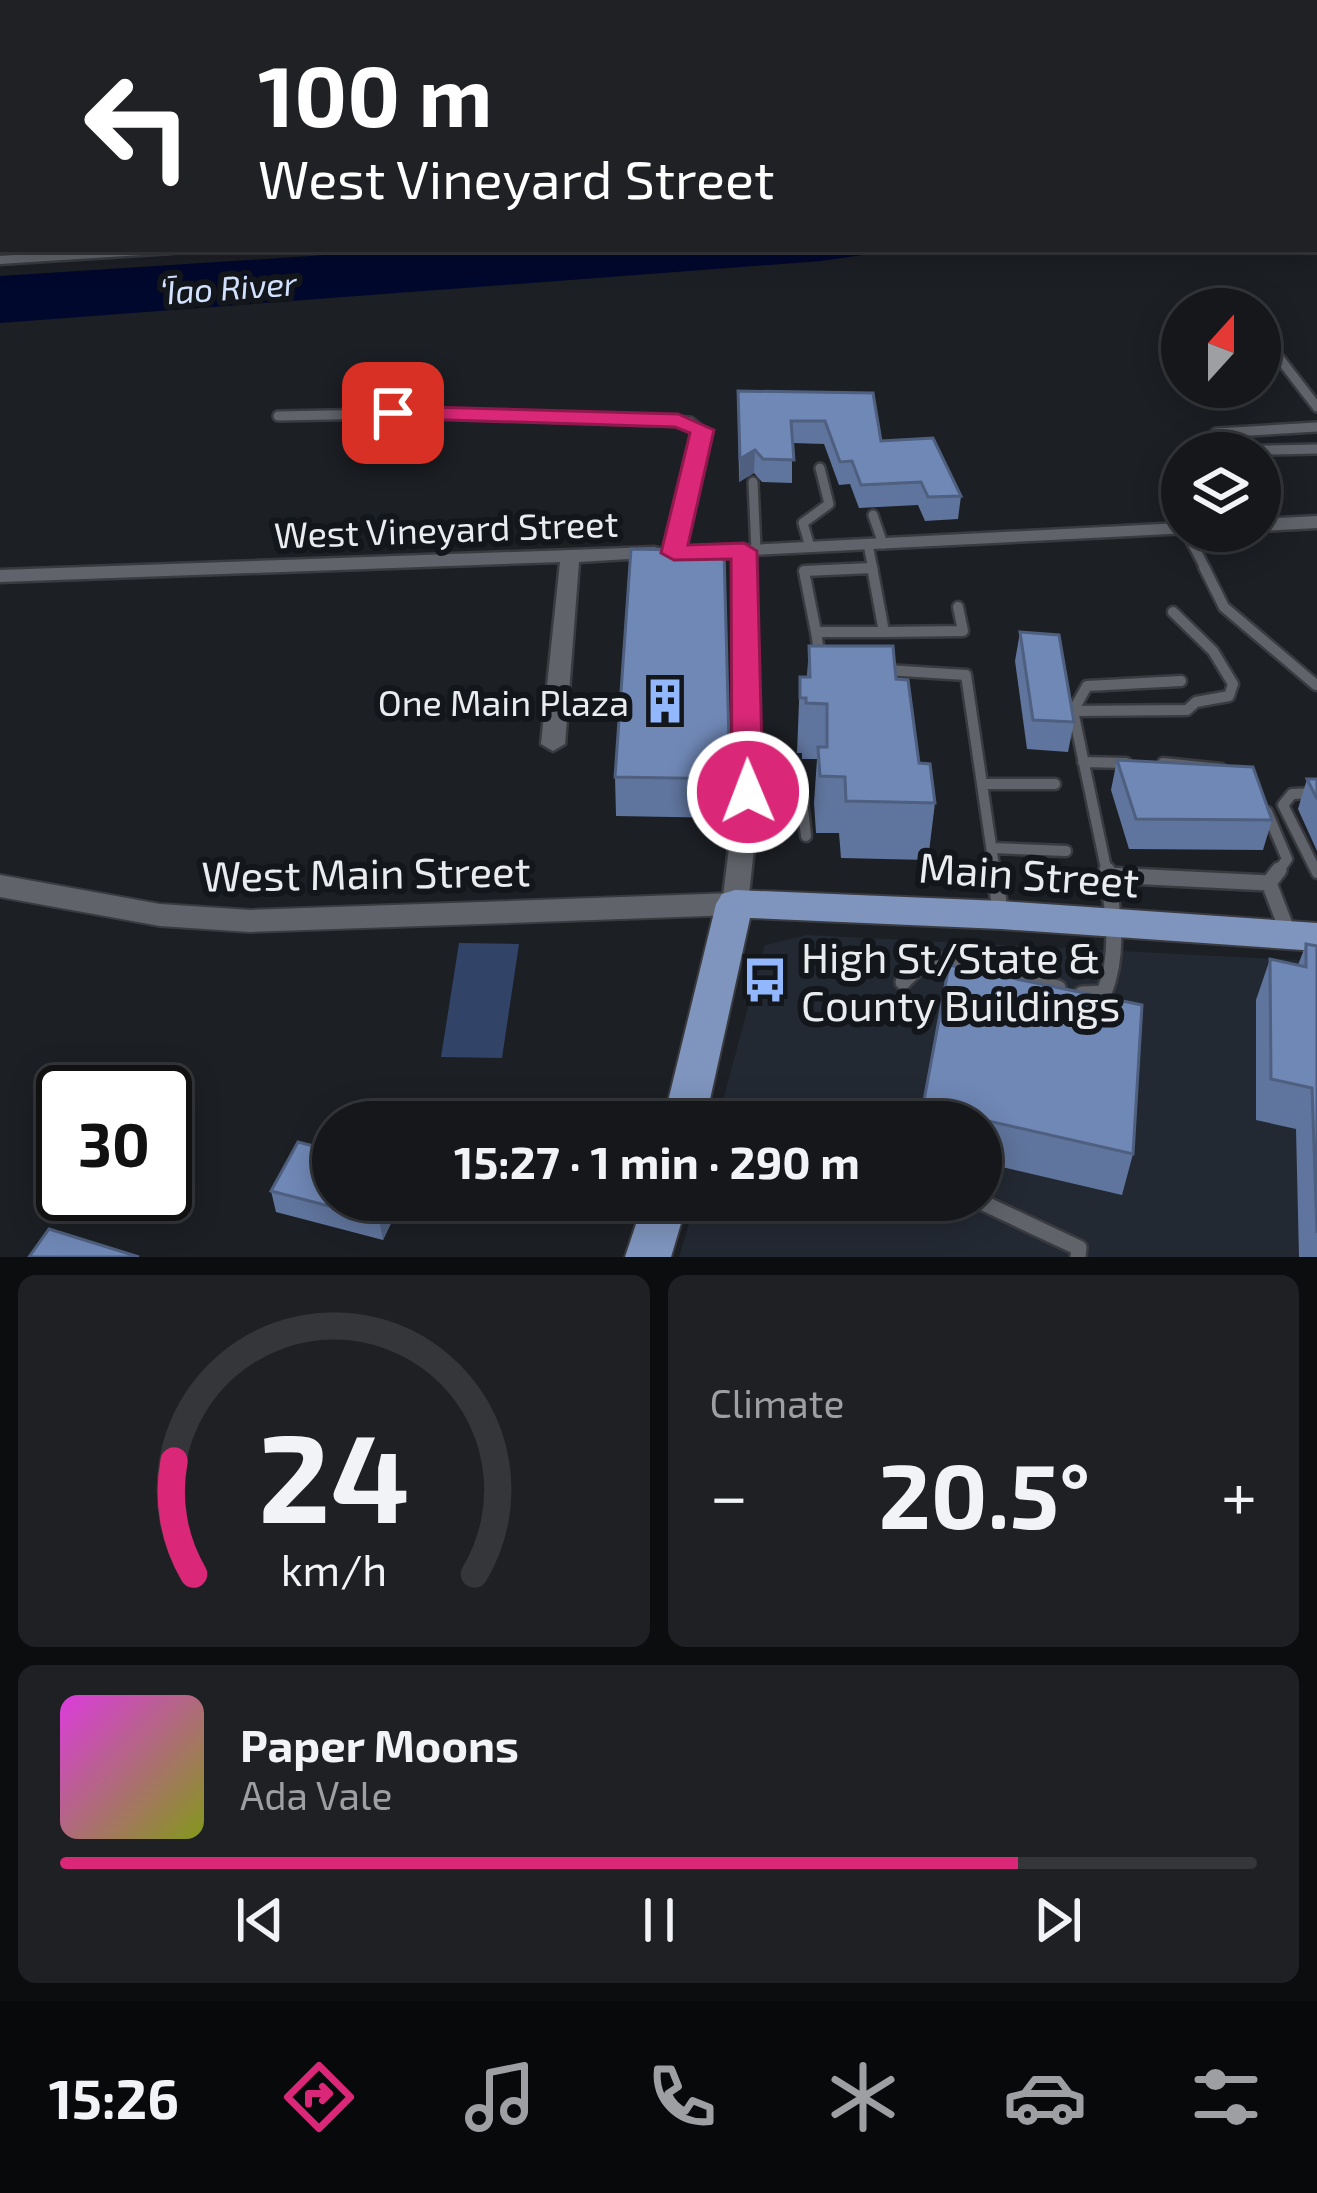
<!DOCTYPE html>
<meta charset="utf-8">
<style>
body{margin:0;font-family:"Exo 2",sans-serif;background:#1e2024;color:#f1f3f6;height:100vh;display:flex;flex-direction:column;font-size:45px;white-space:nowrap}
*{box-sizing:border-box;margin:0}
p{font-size:39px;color:#9d9fa3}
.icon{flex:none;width:66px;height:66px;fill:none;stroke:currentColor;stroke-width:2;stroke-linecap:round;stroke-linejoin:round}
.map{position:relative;height:1257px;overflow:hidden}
.side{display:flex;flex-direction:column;gap:18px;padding:18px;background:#0c0d0f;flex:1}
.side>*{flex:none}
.hud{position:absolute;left:0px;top:0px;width:1317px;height:252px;box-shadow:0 6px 30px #0003,0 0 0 3px #34363a;background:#202124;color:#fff;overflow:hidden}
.needle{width:78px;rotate:21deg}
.fabs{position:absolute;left:1161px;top:288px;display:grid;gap:24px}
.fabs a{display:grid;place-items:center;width:120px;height:120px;border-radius:50%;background:#15171b;box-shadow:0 6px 30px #0003,0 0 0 3px #34363a;font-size:60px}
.speed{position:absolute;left:36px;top:1065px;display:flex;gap:24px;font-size:60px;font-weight:700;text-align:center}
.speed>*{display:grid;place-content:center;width:156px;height:156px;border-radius:50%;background:#15171b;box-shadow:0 6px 30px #0003,0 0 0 3px #34363a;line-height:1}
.speed .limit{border:6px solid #111;border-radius:18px;background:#fff;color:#111}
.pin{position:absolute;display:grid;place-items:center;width:102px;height:102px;color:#fff;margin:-51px;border-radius:24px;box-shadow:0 6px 18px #0006}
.me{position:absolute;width:132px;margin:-66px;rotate:359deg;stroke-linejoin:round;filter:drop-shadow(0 0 9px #0008)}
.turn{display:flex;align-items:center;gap:42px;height:252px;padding:0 60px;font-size:54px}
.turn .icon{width:156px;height:156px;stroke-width:2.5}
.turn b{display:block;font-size:84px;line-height:102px}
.big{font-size:90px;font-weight:700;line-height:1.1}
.side .tile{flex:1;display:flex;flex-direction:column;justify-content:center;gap:18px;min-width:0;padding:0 42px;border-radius:18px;background:#1e2024}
.side .dial{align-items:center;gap:0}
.dial svg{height:312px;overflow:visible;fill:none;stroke:#34363a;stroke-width:7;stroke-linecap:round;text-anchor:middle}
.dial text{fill:#f1f3f6;stroke:none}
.song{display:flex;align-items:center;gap:36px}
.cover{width:144px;height:144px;border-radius:18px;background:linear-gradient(135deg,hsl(300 70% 55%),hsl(70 70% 35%))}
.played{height:12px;border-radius:6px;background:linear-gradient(90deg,#db2777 80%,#34363a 80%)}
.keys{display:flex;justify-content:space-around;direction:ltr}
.heat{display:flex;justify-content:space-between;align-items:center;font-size:66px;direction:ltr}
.side .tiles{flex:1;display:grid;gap:18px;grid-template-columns:1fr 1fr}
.tile:last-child{grid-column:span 2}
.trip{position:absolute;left:312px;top:1101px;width:690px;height:120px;border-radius:60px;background:#15171b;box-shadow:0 6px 30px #0003,0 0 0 3px #34363a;font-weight:700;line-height:120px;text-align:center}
.menu{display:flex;height:192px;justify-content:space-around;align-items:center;background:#08090b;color:#9d9fa3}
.menu .icon{width:84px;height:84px}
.menu .current{color:#db2777}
.menu b{font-size:54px;color:#f1f3f6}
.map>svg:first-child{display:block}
.built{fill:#232933}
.green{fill:#314468}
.water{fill:#00082d}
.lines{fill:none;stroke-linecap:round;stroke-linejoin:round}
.service-far2-casing{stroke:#393b40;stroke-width:14}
.service-far1-casing{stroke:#393b40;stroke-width:15}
.service-casing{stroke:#393b40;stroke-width:20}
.minor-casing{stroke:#393b40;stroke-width:5}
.tertiary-casing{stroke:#393b40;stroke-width:4}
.primary-casing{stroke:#393b40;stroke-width:4}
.service-far2{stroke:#60646a;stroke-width:9}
.service-far1{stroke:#60646a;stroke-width:10}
.service{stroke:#60646a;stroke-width:15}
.minor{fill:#60646a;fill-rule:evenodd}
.tertiary{fill:#60646a;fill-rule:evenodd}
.primary{fill:#7f95be;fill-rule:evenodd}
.wall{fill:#60759d}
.shaded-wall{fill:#4e5f7f}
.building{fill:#7088b6;stroke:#4e5f7f;stroke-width:3}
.route{fill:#db2777;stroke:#8e194d;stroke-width:3}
.labels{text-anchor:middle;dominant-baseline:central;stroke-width:12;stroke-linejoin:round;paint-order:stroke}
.far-water-label{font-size:33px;font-style:italic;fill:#d3e2ff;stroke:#13161b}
.street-label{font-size:36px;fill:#eaecef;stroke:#13161b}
.poi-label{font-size:36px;fill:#eaecef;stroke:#13161b;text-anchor:end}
.near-street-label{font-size:42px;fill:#eaecef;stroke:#13161b}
.near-poi-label{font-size:42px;fill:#eaecef;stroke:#13161b;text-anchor:start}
</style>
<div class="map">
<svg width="1317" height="1257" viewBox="0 0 1317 1257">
<rect width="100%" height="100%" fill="#1c1f24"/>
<path class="built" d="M807 935 1317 961V1257H679L696 1200H981V1122H717L765 945Z"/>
<path class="green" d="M459 943 519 944 502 1058 441 1057Z"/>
<path class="water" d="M419 249H904L821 261 0 323V276Z"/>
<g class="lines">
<g class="service-far2-casing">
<path id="service-far2" d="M1280 359 1317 407
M278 416 433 413 690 422 704 434 673 553
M1317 427 1216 433 1230 451 1317 449
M753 482 756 550
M873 515 883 544
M1186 531 1206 570
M868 544 873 570
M810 547 803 523 829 504 820 468
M820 570 872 568"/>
</g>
<g class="service-far1-casing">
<path id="service-far1" d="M1204 567 1224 607 1316 685
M872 568 804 571 816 632H884L872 567
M816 632 820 658
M884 632 963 631 958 607
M886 670 966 675 995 873
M1073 711 1187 710 1196 702 1229 696 1233 684 1213 651 1173 612
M1083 762 1126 763
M1163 763 1221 769
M750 764 799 773 806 836
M983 784H1055
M1267 812 1287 859 1277 873
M993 848 1066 851
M1107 873 1073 711 1087 686 1181 681
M1317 873 1283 805 1292 794 1317 793"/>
</g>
<g class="service-casing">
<path id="service" d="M994 870 1001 915
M1108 875 1269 883 1287 930
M1269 883 1279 870
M903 982 923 962 946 961 1058 988
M1082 994 1104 993C1120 953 1113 912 1107 870
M977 1200 1079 1248 1078 1257"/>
</g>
<g class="minor-casing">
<path id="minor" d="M3 11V17L0 18V12Z
M3 115V123L0 124V116Z
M1314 151H1317V159H1314Z
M105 249H179L172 253 0 264V256Z
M1317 516V528L1260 531V519Z
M1182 523V531L1189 533 754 555 760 792 748 904 744 911 735 913 726 911 722 904 736 792 734 556H690L687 552 690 548Z
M654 547 661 549 664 553 661 557 579 562 565 744 553 751 541 744 560 562 0 582V570Z"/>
</g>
<g class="tertiary-casing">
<path id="tertiary" d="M1314 144 1317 145V154L1314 153Z
M0 875 160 904 250 910 735 893 746 896 750 904 746 912 735 915 250 932 160 926 0 897Z"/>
</g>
<g class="primary-casing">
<path id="primary" d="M735 890 1001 901 1317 923V951L1001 929 750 918 705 1122H663L716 904 722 894Z
M644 1200H688L671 1257H625Z"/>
</g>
<use href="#service-far2" class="service-far2"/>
<use href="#service-far1" class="service-far1"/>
<use href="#service" class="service"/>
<use href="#minor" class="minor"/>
<use href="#tertiary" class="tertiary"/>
<use href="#primary" class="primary"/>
</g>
<path class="wall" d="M738 391 881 441 961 496 958 519 925 521 918 505 859 508 850 484 839 485 824 444 792 443V483L762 482 754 473 739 482Z
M1020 632 1074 722 1068 752 1027 749 1015 661Z
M809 646 896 679 919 763 935 803 928 860 841 858 839 833H816L814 803 817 759H802V753H797L800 677H807Z
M1117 760 1272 820 1263 850 1129 849 1111 790Z
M615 777 730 779 728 818 616 816Z
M1307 779H1317V851L1298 809Z
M1306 944 1317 946V1257H1299L1296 1129 1256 1120V1000L1270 959 1298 965Z
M949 965 1133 1154 1122 1195 981 1162V1122H920Z
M271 1191 402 1200 383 1240 276 1212Z"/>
<path class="shaded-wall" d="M755 450 754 473 739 482 740 459Z
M388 1200H402L383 1240 379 1219Z"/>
<path class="building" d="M981 0H1317V106L1314 107V3H966Z
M738 391 873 393 881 441 933 438 961 496 928 497 921 482 861 485 852 461 840 462 825 421H791L794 460 763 459 755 450 740 459Z
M631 549 724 551 730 779 615 777Z
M1020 632 1059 635 1074 722 1033 720Z
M809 646H893L896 679 908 680 919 763 930 764 935 803 846 801 845 777 820 776 818 747H827V704L806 703V698H800V677H810Z
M1117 760 1253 767 1272 820 1136 819Z
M1307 779H1317V799Z
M1306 944 1317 946V1233L1312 1088 1271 1079 1270 959 1306 967Z
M949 965 1142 1005 1133 1154 923 1106Z
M298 1142 333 1151V1200H388L379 1219 271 1191Z
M49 1229 139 1257H29Z"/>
<path class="route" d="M393 406 678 414 714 430 688 545 744 543 757 551 763 792 759 799H737L732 792 731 559 674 560 661 553 690 433 675 427 385 418V408Z"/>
<defs>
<g id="building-bare" transform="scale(3.6)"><path d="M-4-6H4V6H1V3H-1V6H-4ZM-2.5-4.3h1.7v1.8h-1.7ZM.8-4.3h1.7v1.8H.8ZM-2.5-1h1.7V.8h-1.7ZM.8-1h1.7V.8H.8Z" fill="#92b7fd" stroke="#13161b" stroke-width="2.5" paint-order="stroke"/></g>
<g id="bus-bare" transform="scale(3.6)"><path d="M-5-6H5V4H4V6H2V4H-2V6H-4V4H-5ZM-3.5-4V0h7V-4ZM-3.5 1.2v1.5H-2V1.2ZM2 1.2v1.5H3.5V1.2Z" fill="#92b7fd" stroke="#13161b" stroke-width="2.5" paint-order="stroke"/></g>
</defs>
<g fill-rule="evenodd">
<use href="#building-bare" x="665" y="701"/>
<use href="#bus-bare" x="765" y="980"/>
</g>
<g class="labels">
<g class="far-water-label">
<text transform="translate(228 287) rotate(-4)">ʻĪao River</text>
</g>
<g class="street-label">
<text transform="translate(446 528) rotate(-2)">West Vineyard Street</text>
</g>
<g class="poi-label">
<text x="629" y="701">One Main Plaza</text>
</g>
<g class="near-street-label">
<text transform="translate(366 872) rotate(-1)">West Main Street</text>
<text transform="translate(1029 873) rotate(4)">Main Street</text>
</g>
<g class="near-poi-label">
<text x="801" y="956">High St/State &amp;<tspan x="801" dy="48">County Buildings</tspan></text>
</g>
</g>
</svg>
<div class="fabs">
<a><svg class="needle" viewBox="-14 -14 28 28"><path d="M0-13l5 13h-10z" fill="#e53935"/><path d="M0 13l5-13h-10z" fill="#9d9fa3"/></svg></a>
<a><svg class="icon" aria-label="layers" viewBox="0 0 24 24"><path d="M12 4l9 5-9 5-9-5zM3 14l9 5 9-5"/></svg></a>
</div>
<div class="speed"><div class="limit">30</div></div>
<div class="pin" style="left:393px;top:413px;background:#d93025"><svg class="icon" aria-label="arrive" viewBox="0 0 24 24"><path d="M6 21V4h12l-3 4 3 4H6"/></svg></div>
<svg class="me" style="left:748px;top:792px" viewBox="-20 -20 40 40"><circle r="17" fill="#db2777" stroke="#fff" stroke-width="3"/><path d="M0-11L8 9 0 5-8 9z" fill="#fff"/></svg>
<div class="trip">15:27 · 1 min · 290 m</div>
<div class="hud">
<div class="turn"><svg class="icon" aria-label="left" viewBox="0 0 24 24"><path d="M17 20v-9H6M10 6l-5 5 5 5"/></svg><div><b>100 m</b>West Vineyard Street</div></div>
</div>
</div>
<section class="side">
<div class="tiles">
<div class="tile dial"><svg viewBox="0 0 100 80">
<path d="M14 69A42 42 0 1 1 86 69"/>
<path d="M14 69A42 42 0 0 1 9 40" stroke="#db2777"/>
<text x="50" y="56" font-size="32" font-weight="700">24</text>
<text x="50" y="72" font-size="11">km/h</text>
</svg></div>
<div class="tile"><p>Climate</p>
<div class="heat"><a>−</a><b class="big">20.5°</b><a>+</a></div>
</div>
<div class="tile">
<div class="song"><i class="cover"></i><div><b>Paper Moons</b><p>Ada Vale</p></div></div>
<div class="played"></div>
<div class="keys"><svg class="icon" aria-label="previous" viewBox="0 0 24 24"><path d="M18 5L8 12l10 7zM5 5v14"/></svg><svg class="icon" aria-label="pause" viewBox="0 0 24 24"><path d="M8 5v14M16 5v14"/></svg><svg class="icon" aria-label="next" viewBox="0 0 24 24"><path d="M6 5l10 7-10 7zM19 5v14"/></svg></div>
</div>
</div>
</section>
<nav class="menu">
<b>15:26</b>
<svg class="icon current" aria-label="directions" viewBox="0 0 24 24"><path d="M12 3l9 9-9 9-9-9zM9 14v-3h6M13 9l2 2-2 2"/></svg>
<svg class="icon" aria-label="music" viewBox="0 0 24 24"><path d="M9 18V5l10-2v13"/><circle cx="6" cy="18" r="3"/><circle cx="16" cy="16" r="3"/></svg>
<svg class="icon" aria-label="phone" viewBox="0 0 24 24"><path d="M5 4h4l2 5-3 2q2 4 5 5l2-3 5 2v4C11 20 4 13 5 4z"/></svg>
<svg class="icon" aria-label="climate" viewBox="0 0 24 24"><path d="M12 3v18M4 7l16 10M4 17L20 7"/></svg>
<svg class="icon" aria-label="car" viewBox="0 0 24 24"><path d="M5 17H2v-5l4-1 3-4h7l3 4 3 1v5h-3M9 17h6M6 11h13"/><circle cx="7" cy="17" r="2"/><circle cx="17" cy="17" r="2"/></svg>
<svg class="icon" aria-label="filters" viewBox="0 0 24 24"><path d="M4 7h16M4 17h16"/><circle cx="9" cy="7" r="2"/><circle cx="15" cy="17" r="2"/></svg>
</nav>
